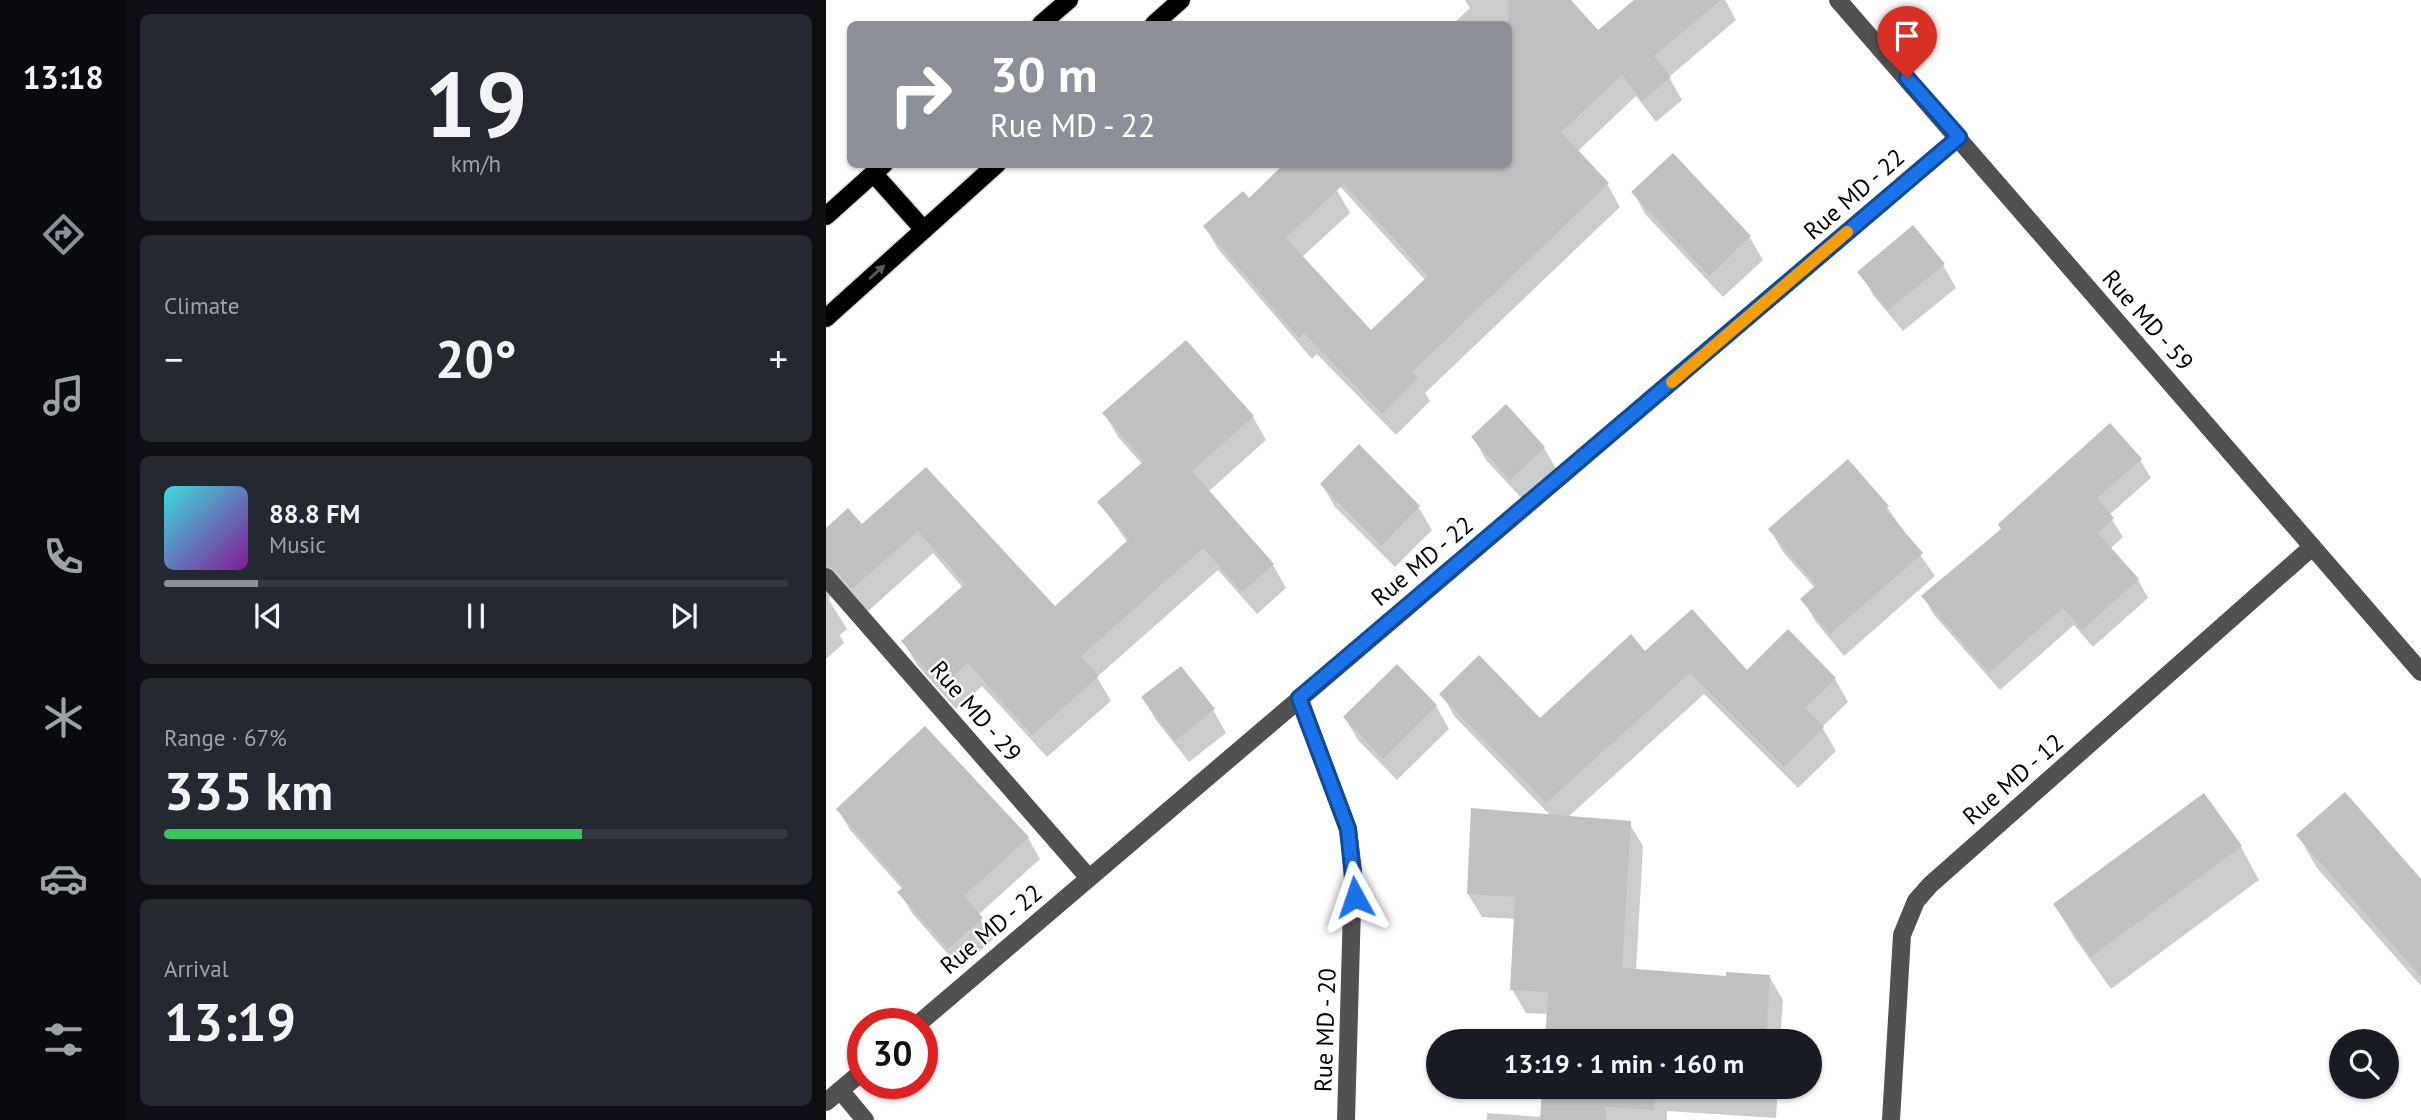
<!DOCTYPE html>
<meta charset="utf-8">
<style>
body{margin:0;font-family:"PT Sans",sans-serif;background:#242831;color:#f1f3f6;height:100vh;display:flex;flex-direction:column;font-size:26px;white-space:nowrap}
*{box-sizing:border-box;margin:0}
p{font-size:23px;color:#9ea1a6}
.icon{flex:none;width:38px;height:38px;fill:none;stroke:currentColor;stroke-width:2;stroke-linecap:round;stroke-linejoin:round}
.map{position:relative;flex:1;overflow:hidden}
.side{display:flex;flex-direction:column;gap:14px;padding:14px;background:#0d0f14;width:700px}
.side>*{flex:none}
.hud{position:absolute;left:21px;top:21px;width:665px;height:147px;border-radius:10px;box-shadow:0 2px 5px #0004;background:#8c9099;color:#fff;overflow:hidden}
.tools{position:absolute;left:1503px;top:1029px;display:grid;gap:14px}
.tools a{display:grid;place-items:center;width:70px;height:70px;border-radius:50%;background:#171b24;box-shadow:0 2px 5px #0004;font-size:35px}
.speed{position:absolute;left:21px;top:1008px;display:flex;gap:14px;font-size:35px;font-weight:700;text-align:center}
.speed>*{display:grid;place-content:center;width:91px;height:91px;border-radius:50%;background:#171b24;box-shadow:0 2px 5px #0004;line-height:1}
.speed .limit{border:10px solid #d22;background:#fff;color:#111}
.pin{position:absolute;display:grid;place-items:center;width:60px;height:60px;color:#fff;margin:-72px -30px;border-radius:50% 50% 50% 0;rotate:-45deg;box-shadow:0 0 7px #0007}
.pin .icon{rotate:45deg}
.me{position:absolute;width:77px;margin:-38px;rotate:355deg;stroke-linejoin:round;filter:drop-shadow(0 0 5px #0008)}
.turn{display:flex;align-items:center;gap:24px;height:147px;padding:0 28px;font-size:32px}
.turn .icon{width:91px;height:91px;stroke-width:2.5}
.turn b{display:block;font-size:49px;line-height:60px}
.big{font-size:52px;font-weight:700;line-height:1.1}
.side .tile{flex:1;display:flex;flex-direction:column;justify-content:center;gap:10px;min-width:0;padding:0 24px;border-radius:10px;background:#242831}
.side .dial{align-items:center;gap:0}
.dial b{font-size:91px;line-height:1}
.song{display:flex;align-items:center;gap:21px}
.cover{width:84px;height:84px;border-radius:10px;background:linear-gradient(135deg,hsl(180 70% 55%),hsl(290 70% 35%))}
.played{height:7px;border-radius:4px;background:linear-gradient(90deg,#8c9099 15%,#363941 15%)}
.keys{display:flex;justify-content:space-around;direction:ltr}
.heat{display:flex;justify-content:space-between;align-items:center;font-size:38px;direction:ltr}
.charge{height:10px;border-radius:5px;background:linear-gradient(90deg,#34c759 67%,#363941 0)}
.trip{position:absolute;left:600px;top:1029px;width:396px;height:70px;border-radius:35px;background:#171b24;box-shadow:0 2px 5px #0004;font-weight:700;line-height:70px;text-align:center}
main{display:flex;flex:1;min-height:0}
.menu{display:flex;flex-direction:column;width:126px;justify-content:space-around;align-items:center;background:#090b0e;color:#9ea1a6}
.menu .icon{width:49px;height:49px}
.menu .on{color:#8c9099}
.menu b{font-size:32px;color:#f1f3f6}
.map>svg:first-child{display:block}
.shadow{fill:#0003}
.building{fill:#c0c0c0;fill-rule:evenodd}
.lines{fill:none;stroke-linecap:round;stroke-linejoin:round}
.major-casing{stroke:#dbdbdb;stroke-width:21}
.minor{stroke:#515151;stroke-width:18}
.major{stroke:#000;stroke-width:18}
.oneway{fill:#595959}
.route-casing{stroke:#114b97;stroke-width:18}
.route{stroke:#1a73e8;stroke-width:12}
.slow{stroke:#f59e0b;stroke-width:12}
.labels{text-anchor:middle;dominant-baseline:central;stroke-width:5;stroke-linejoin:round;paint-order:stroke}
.street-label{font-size:24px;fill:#000;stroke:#fff}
</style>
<main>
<nav class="menu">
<b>13:18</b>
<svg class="icon on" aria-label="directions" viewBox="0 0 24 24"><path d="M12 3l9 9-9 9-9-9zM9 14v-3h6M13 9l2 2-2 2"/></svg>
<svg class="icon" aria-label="music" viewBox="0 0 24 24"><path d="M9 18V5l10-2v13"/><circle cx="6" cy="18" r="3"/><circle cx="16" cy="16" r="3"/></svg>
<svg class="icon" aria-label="phone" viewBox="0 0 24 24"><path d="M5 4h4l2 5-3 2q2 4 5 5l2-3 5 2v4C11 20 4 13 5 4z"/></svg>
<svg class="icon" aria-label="climate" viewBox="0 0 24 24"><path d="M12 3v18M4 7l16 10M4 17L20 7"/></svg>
<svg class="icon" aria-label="car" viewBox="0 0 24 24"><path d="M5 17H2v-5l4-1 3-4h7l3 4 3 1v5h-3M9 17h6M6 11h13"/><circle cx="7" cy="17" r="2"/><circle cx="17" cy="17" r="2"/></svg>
<svg class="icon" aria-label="filters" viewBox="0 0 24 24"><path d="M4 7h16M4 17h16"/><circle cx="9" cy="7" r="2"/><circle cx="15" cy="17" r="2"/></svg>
</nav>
<section class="side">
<div class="tile dial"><b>19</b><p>km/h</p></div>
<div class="tile"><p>Climate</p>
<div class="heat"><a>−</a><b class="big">20°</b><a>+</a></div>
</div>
<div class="tile">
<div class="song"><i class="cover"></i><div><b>88.8 FM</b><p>Music</p></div></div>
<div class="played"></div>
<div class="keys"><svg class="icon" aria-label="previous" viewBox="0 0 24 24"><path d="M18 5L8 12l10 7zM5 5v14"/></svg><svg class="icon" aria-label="pause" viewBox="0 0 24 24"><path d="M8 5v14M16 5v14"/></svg><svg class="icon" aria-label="next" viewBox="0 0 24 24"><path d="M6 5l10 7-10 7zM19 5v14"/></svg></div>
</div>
<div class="tile"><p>Range · 67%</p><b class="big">335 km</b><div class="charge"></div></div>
<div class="tile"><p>Arrival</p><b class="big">13:19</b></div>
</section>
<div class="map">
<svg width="1595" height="1120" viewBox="0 0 1595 1120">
<rect width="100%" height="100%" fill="#fff"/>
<path class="shadow" d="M639 0H743L772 33 810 0H899L910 20 843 77 856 100 830 122 810 96 751 152 781 184 794 207 599 393 604 401 570 435 491 354 486 359 392 249 379 227 423 201 511 190 524 213 476 257 545 333 600 281 511 183 682 164V24H627L644 8Z
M847 155 924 238 937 260 897 297 820 215 807 192Z
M1117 265 1130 288 1077 331 1047 295 1034 272Z
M279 414 427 417 440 440 382 492 447 565 460 588 431 614 392 570 271 677 285 701 221 757 156 686 130 709 91 665 77 641 137 588 107 553 41 612 5 592 3 600 21 629 14 635 18 643 0 659V529L36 526 100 469 229 608 302 543 273 502 316 464 292 437Z
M647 437 718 448 731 470 698 501 660 460Z
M533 447 593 508 606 530 569 567 509 507 496 484Z
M1314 460 1325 478 1283 515 1297 537 1284 549 1312 580 1322 598 1267 647 1248 625 1174 690 1108 615 1098 597Z
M1061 507 1109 576 1018 656 990 622 976 599 989 588 957 552 944 529Z
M819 653 921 673 1009 679 1022 702 996 727 1010 751 972 788 878 694 741 818 803 823 817 846 810 971 902 978 943 976 957 1000 954 1041H721L722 1014 700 1013 686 989 690 919 656 917 642 894 726 817 629 717 616 695 714 720Z
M317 698 387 710 400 733 363 762 330 720Z
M610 706 623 729 571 780 532 740 519 718Z
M99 728 202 838 214 859 152 915 167 939 135 969 86 913 74 893 77 890 24 830 12 809Z
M1377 796 1415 847 1433 880 1285 989 1248 937 1229 905Z
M1472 835 1595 880V986L1491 868Z
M718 1087H952L950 1118 841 1111V1120H661V1113L716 1117Z"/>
<path class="building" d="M682 0H745L772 30 808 0H895L828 56 845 77 816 101 796 75 735 132 783 183 586 372 592 378 556 414 478 333 473 338 377 226 417 191 423 198 458 164H682ZM518 184 602 276 545 330 460 238Z
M847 153 925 236 883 276 805 192Z
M1087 225 1119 264 1062 310 1031 272Z
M360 340 428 416 366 471 448 564 416 592 377 548 255 656 273 676 206 735 142 663 115 687 75 641 139 584 92 531 26 589 9 570 0 566V528L22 508 36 524 100 467 229 606 303 539 271 502 318 461 276 413Z
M680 404 719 447 684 480 645 437Z
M1284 423 1316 459 1271 498 1288 518 1272 533 1313 579 1256 630 1237 608 1163 673 1095 596 1175 529 1172 524Z
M533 444 594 506 555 546 494 484Z
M1022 459 1063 506 1059 509 1097 553 1004 634 974 599 990 585 942 529Z
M866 609 921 670 962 629 1010 678 979 708 998 727 958 767 864 673 720 803 613 694 653 655 714 718 805 634 819 651Z
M571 664 611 705 557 759 517 717Z
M355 666 389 709 349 741 315 697Z
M99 726 203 837 138 896 157 918 122 949 71 892 78 887 10 809Z
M1519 792 1595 879V977L1470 835Z
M1378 793 1416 846 1265 957 1227 904Z
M645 808 805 821 796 968 900 976V972L944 975 940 1041H719L722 992 684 990 689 897 641 894Z
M716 1087H938L937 1095 829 1088 828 1110 780 1107V1120H714Z"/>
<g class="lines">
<g class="major-casing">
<path id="major" d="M215 24 243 0
M328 24 355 0
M48 174 98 230
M0 216 58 164
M0 318 171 164"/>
</g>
<path class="minor" d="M1012 0 1595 672
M0 577 263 878
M473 698 522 829 527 871 520 1120
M92 1024 1133 137
M14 1090 39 1120
M0 1102 37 1071
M1065 1120 1076 935 1090 901 1104 885 1485 548"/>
<use href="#major" class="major"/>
</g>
<defs><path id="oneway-solid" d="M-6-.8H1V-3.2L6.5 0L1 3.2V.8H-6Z" transform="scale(1.75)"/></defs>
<use class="oneway" href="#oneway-solid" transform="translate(51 272) rotate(-42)"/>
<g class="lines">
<g class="route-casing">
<path id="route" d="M529 897 522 829 473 698 1133 137 1081 78"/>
</g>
<use href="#route" class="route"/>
<path class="slow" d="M846 382 1021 232"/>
</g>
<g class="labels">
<g class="street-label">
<text transform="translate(1028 194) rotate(-41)">Rue MD - 22</text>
<text transform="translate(1322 320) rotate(49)">Rue MD - 59</text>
<text transform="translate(596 561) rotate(-40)">Rue MD - 22</text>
<text transform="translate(150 711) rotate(49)">Rue MD - 29</text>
<text transform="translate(1187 779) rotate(-41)">Rue MD - 12</text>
<text transform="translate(165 929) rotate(-40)">Rue MD - 22</text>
<text transform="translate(499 1030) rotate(-88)">Rue MD - 20</text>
</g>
</g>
</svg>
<div class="tools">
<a><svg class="icon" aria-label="search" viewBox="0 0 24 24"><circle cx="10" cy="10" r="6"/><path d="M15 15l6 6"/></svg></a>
</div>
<div class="speed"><div class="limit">30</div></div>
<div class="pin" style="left:1081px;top:78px;background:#d93025"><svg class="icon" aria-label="arrive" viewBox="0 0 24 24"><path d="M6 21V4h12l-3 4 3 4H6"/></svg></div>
<svg class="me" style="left:529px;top:897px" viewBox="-20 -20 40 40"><path d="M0-17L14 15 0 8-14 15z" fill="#1a73e8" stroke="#fff" stroke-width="4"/></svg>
<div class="trip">13:19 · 1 min · 160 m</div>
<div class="hud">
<div class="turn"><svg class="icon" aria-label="right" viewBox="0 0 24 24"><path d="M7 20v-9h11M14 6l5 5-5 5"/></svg><div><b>30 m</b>Rue MD - 22</div></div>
</div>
</div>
</main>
